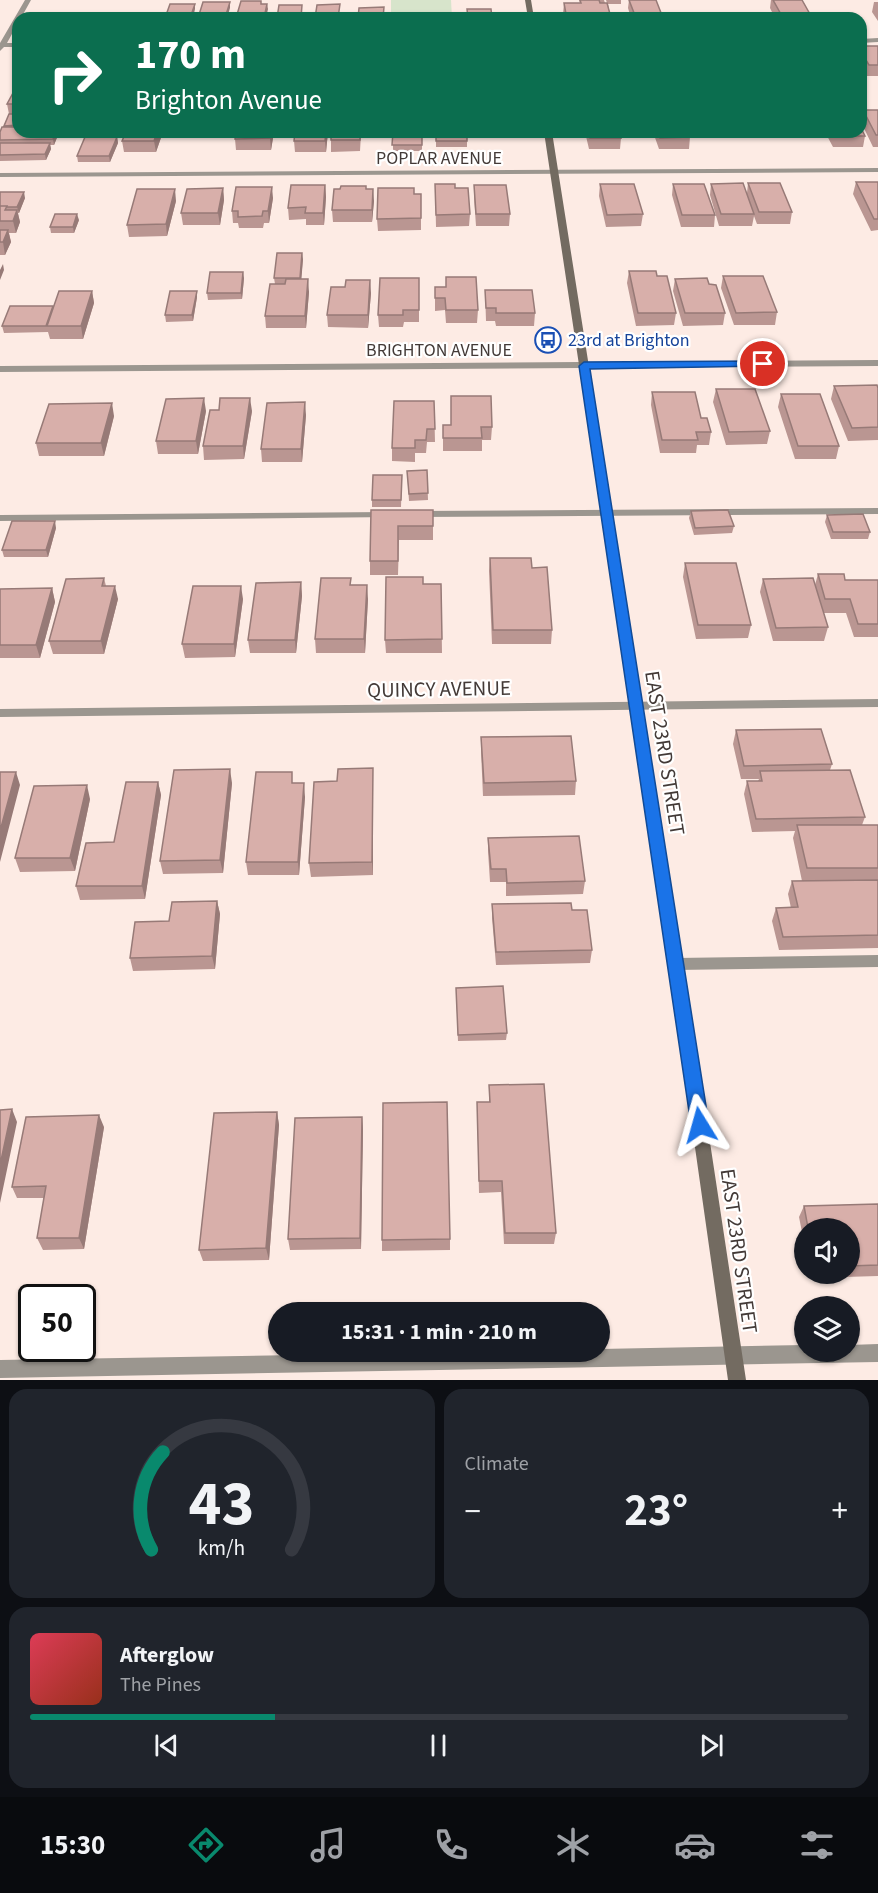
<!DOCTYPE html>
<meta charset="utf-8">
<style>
body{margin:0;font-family:"Source Sans 3",sans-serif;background:#20242c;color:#f1f3f6;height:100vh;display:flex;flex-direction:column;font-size:22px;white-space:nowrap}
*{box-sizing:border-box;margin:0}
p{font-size:20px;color:#9ea1a6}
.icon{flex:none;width:33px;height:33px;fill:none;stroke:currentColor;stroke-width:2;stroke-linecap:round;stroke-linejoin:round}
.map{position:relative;height:1380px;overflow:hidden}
.side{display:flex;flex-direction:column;gap:9px;padding:9px;background:#0d0f14;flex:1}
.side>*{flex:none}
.top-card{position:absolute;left:12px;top:12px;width:855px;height:126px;border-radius:18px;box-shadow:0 2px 4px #0004;background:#0b6e4f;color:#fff;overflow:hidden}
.buttons{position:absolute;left:794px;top:1218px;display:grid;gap:12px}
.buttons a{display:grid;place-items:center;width:66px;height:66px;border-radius:50%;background:#171b24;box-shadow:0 2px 4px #0004;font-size:30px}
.speed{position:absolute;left:18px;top:1284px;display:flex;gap:12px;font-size:30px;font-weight:700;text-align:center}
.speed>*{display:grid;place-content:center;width:78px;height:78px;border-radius:50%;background:#171b24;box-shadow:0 2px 4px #0004;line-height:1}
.speed .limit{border:3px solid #111;border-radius:9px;background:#fff;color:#111}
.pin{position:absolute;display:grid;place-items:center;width:51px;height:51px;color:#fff;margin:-26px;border:3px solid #fff;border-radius:50%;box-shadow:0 2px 6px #0007}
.me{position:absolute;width:66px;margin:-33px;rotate:352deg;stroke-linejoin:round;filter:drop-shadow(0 0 4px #0008)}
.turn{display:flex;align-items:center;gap:21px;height:126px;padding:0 24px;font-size:27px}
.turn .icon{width:78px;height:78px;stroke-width:2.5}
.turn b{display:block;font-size:42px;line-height:51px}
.big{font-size:45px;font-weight:700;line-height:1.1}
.side .widget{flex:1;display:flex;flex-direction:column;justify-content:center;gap:9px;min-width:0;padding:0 21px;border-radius:18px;background:#20242c}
.side .dial{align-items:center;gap:0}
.dial svg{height:156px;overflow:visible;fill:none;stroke:#363941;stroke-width:7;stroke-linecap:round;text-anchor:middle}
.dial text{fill:#f1f3f6;stroke:none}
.song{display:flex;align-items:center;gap:18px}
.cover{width:72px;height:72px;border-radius:9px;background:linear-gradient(135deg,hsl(350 70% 55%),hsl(10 70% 35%))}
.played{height:6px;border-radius:3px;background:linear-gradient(90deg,#09896d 30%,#363941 30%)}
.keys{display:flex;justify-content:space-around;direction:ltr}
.heat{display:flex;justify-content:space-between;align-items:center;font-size:33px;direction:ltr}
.side .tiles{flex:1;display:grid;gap:9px;grid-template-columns:1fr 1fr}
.widget:last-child{grid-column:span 2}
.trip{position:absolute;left:268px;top:1302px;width:342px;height:60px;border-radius:30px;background:#171b24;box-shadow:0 2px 4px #0004;font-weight:700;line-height:60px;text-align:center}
.dock{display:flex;height:96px;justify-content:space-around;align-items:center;background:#090b0e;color:#9ea1a6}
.dock .icon{width:42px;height:42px}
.dock .current{color:#09896d}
.dock b{font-size:27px;color:#f1f3f6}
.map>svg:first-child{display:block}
.green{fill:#d7e4cb}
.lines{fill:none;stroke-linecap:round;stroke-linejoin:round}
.lane{fill:#9b968f;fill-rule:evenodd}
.street{fill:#9b968f;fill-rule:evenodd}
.secondary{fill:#736b61;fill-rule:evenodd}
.wall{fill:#ba9692}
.shaded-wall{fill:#977a77}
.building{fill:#d8afaa;stroke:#977a77;stroke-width:1.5}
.route{fill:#1a73e8;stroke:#114b97;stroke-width:1.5}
.labels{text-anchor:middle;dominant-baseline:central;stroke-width:4.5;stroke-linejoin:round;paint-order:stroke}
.far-street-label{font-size:18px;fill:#433a37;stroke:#fff}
.far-transit-label{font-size:18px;fill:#164399;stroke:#fff;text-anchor:start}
.street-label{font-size:21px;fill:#433a37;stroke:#fff}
</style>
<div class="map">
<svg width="878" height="1380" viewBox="0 0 878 1380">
<rect width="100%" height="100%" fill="#fdebe4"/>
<path class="green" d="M391 0H451L452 18H391Z"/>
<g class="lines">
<path class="lane" d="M878 508V514L417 517 412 514 417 511Z
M388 512 393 515 392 517 0 521V515Z
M878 955V967L676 970 671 968 669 964 671 960 676 958Z"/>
<path class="street" d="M25 0H31L21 18H18V23L7 43H18V47H4L0 51V43Z
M878 38V42L861 43V39Z
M878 168V172L0 177V173Z
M878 360V366L0 372V366Z
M878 699V707L0 717V709Z
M878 1344V1362L0 1378V1360L473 1352H600V1349L804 1345V1352H849V1345Z"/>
<path class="secondary" d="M525 0H531L534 18H528Z
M544 132H552L683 964 746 1380H728L669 964Z"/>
</g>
<path class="wall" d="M579 0H604L605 3H607L606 0H621V4H608L610 14V18H564L563 14 564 3H580Z
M629 0H656L663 18H631L628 8Z
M771 0H802L811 16V18H775L770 8Z
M874 2H878V21L872 12Z
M861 46H878V76H867L861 66Z
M18 93V132H59L54 145H50L51 149 46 160 0 161V132L4 127V126L9 114 7 104Z
M863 110H878V147H873L861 122Z
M126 132H163L156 152H124L122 141Z
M274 132 271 150H236L235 139Z
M328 132 326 152H295L294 141Z
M331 132H367V134H361L360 151 331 152Z
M393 132H422V151H393Z
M436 132H467V147H436Z
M585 132H619L621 138 620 149H589Z
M653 132H689L690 137 689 149H659Z
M825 132H861L865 136 863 147H833Z
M117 137 118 143 110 162H78L77 156Z
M856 182H878V230L871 231 853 194Z
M748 183 792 212 790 224H757L754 216 752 226H719L710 195 711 184 747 193Z
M435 184 455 188 470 214 469 226 436 227Z
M600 184 643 214 641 226 606 227 599 196Z
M673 184 715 215 714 227H681L672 195Z
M325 185 326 197 324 225H306V219L289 220 288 208Z
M474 185 510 214 509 226H476L474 197Z
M223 188 224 200 220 225H183L181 213Z
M366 189 374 201 372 222H333L332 210Z
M0 192 25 198 19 213H18L20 222 16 233H9L11 242 5 255H0Z
M414 194H421V230L378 231 377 219Z
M273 198 269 223H264L263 228H239L238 223H233L232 211Z
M176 201 167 236 129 237 127 225Z
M79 220 74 233H51L50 227Z
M303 259 301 279 309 292 306 328H266L265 316 275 284 274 278Z
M629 271 657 276 676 313 674 325 636 326 627 283Z
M723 276 777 312 775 325H734L721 288Z
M244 278 242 299 208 300 207 293Z
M419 278V322H404L403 327H379L378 315Z
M675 279 709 284 725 313 723 325 683 326 673 291Z
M435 287 478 310 477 323H446L445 310 435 311Z
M485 290 535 313 534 326H496L495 321H486Z
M92 291 94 303 83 339H50L48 332 4 333 2 326 53 306 54 307Z
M371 293 368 328 328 327 327 315Z
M197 297 193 321 166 322 165 315Z
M834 386 878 388V440L848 441 831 399Z
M716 389 770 431 767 444 726 445 713 402Z
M652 392 711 432 709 445H697L696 453H660L651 405Z
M781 394 839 446 836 459H795L778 407Z
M434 401 435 442H427L426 453H415V462L392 461V448Z
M206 411 198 454H158L156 441Z
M252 411 244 459 204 460 203 446Z
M306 415 302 462H262L261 449Z
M114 416 104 456H39L36 443Z
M443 425 492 427 491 440H482V451H443Z
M427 470 428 500 409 501 407 471Z
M402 475 401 507H372V500Z
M371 510H433V540H399L398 575H370V561Z
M691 511 734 526 732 533 694 535 689 518Z
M827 515 870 532 868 539H831L825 522Z
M56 528 48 557H4L2 550Z
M490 558 532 568 552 630 551 644H492L489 571Z
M685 563 751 625 748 638 696 639 683 577Z
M818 574 845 580H878V637H854L846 613H823L828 627 824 641H773L760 592 763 579 815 585Z
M104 578 106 586 118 599 104 654H53L49 641Z
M301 582 302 596 296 653H250L248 640Z
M423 584H441L442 653H386L385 640Z
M52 588 55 602 40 658H0V589Z
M243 599 235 657 185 658 182 644Z
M368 599 365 653H316L315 639Z
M736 730 832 764 830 770 865 817 862 825H878V948L779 950 772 921 776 908H791L788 894 792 881H802L793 838 795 831 752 832 744 794 747 781H758L759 779H741L733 744Z
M481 737 576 781 575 795 483 796 481 751Z
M373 768V875L311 877 309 863 337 781Z
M158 782 161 795 145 899 80 900 76 886 114 842Z
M232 783 223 873 163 874 160 861Z
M294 783 305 797 299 875H248L246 862Z
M90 799 75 871 20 872 15 858Z
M488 838 585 881 583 894 506 896V882H490L488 851Z
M217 901 220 914 215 969 133 971 130 958 169 921Z
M492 904 572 910 592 950 590 963 496 965 492 918Z
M456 988 507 1033 506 1040 458 1041Z
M489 1085 556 1233 554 1244H504L501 1192 479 1193 477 1102H489Z
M277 1112 279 1125 269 1260 203 1261 199 1250Z
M362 1117 363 1129 361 1249 290 1250 288 1239Z
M104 1127 84 1249 43 1250 37 1238 44 1198H17L12 1187Z
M878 1204V1276L811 1278 810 1274H849V1228H804V1242L799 1217 804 1206Z
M450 1239V1250L382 1251V1240Z"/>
<path class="shaded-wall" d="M230 2V8L227 18H225Z
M195 4V9L193 18H190Z
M267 4 268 9 266 18H264Z
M56 132H59V133L54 145 53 139Z
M157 132H163L156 152 154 141Z
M271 132H274L271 150 270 138Z
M326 132H328L326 152 325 141Z
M117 137 118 143 110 162 109 156Z
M50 143 51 149 46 160 45 154Z
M325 185 326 197 324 225 323 213Z
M272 187 273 198 269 223 268 211Z
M223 188 224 200 220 225 218 213Z
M175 189 176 201 167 236 166 224Z
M373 189 374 201 372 222V210Z
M24 192 25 198 19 213 17 207Z
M17 210 20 222 16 233 13 221Z
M77 214 79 220 74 233 73 227Z
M8 230 11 242 5 255 3 242Z
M302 253 303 259 301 284 300 278Z
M3 264 4 270 0 280V270Z
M243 272 244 278 242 299 241 293Z
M308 279 309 292 306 328 305 316Z
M370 280 371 293 368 328V315Z
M92 291 94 303 83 339 81 326Z
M197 291V297L193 321 192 315Z
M204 398 206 411 198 454 196 441Z
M250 398 252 411 244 459 243 446Z
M305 402 306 415 302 462 301 449Z
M112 403 114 416 104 456 101 443Z
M55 521 56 528 48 557 46 550Z
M301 582 302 596 296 653 295 640Z
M367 585 368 599 365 653 364 639Z
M115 586 118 599 104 654 101 641Z
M241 586 243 599 235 657 234 644Z
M52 588 55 602 40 658 36 645Z
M373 768V875L372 862Z
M230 769 232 783 223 873 220 860Z
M16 772 20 785 0 862V831Z
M158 782 161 795 145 899 142 886Z
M304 783 305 797 299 875 298 862Z
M87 785 90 799 75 871 70 858Z
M217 901 220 914 215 969 212 956Z
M12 1109 17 1122 0 1203V1165Z
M277 1112 279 1125 269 1260 266 1248Z
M99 1115 104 1127 84 1249 79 1238Z
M362 1117 363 1129 361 1249 360 1238Z"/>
<path class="building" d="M580 0H599L600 3H607L610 14H566L564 3H581Z
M629 0H656L663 18H636Z
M773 0H802L811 16H782Z
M241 1H261V4H267L264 18H236Z
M203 2H230L225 18H198Z
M170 4H195L190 18H165Z
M340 4 338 18H315L317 5Z
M279 5H302L301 18H277Z
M384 7 383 18H358L359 8Z
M467 9H491L492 18H468Z
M861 46H878V65H869L861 52Z
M13 93H18V104H7Z
M863 110H878V135H876Z
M9 114H18V125L4 126Z
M2 127H18V132H56L53 139 0 140V132Z
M861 128 865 136H835L833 132H861Z
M126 132H157L154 141H122Z
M236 132H271L270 138 235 139Z
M295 132H326L325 141H294Z
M331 132H360V140H331Z
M393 132H422V145H392Z
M436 132H467V141H436Z
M589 132H619L621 138H590Z
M658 132H689L690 137 660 138Z
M85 137H117L109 156H77Z
M0 143H50L45 154 0 155Z
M856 182H878V219H874Z
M743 183 754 214H721L711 184Z
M748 183H780L792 212H759Z
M435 184H455V188H468L470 214 436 215Z
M600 184H634L643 214 607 215Z
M673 184H704L715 215H682Z
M291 185H325L323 213H305L306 207 288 208Z
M474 185H506L510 214H476Z
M341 186H366V189H373L372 210H332L334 189H340Z
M236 187H272L268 211H263L262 216 238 217V211H232Z
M223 188 218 213H181L187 189Z
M378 188H414V194H421V218L377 219Z
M137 189H175L166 224 127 225Z
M0 192H24L17 207H7V206H0Z
M0 206H7L5 210H17L13 221H0Z
M55 214H77L73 227H50Z
M0 230H8L3 242H0Z
M277 253H302L300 278H274Z
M629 271H656L657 276H667L676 313H638Z
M210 272H243L241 293H207Z
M723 276H763L777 312 736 313Z
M446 277H476L478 310H446L445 298H435V287H446Z
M380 278H419V310H403V315H378Z
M707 278 709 284 716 285 725 313H685L675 279Z
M286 279H308L305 316H265L270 284H285Z
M346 280H370L368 315H327L331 287H345Z
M485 290H532L535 313H496V308H486Z
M59 291H92L81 326H47Z
M170 291H197L192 315H165Z
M10 306H53L46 326H2Z
M877 385 878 388V427L852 428 834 386Z
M716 389H755L770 431 729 432Z
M652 392H695L701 418H707L711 432H696L698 440H662Z
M781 394H820L839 446H798Z
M451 396H491L492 427H481L482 438H443V425H451Z
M204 398 196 441H156L166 399Z
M220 398H250L243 446H203L210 410H219Z
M394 401H434L435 429H427L426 440H415V448H392Z
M305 402 301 449H261L267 403Z
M112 403 101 443H36L49 404Z
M427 470 428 493 409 494 407 471Z
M373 475H402L401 500H372Z
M371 510H433V526H398V561H370Z
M728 510 734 526 695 528 691 511Z
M863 514 870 532H833L827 515Z
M12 521H55L46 550H2Z
M490 558H531L532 568 547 567 552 630H493Z
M685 563H736L751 625H698Z
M818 574H844L845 580H878V624H858L850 599H825Z
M386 577H423V584H441L442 639 385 640Z
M104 578 102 586H115L101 641H49L66 579Z
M321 578H351L350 585H367L364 639H315Z
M813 578 828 627 776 628 763 579Z
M301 582 295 640H248L256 583Z
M193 586H241L234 644H182Z
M52 588 36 645H0V589Z
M821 729 832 764 744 766 736 730Z
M571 736 576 781 484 783 481 737Z
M373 768 372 862 309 863 314 782 337 781 338 769Z
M230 769 220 860 160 861 174 770Z
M850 770 865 817 756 819 747 781H762L760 771Z
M0 772H16L0 831Z
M256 772H292V783H304L298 862H246Z
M126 782H158L142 886H76L86 843 114 842Z
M87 785 70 858H15L34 786Z
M797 825H878V868H807Z
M579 836 585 881 507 883 506 869H491L488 838Z
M878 880V935L783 937 776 908 798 907 792 881Z
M217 901 212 956 130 958 135 922 169 921 172 902Z
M571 903 572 910H587L592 950 496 952 492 904Z
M503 986 507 1033 458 1035 456 988Z
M544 1084 556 1233H505L502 1181H479L477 1102H490L489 1085Z
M447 1102 450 1239 382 1240 383 1103Z
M12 1109 0 1165V1110Z
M277 1112 266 1248 199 1250 214 1113Z
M99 1115 79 1238H37L46 1186 12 1187 26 1117Z
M362 1117 360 1238 288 1239 295 1118Z
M878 1204V1265L849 1266V1228H808L804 1206Z"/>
<path class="route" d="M763 361 768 364 766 366 590 369 709 1125 706 1131 700 1133 693 1131 691 1125 579 366 584 362Z"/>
<defs>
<g id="bus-ring" transform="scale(1.35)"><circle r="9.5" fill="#fff" stroke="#1a4fb4" stroke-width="1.5"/><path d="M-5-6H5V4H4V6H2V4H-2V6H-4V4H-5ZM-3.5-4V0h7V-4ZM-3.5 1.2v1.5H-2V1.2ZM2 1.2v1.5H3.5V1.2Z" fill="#1a4fb4"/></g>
</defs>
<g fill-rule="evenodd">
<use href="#bus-ring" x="548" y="340"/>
</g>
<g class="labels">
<g class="far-street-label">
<text x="439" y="158">POPLAR AVENUE</text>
<text x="439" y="350">BRIGHTON AVENUE</text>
</g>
<g class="far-transit-label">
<text x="568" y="340">23rd at Brighton</text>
</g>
<g class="street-label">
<text transform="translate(439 689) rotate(-1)">QUINCY AVENUE</text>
<text transform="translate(665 753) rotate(81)">EAST 23RD STREET</text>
<text transform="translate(739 1251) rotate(82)">EAST 23RD STREET</text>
</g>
</g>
</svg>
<div class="buttons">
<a><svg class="icon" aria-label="sound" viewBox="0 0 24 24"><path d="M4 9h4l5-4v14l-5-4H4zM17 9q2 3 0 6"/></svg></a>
<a><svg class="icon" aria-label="layers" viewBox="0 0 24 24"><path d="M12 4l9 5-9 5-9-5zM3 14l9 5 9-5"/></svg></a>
</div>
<div class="speed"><div class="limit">50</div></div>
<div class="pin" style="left:763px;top:364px;background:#d93025"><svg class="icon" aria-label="arrive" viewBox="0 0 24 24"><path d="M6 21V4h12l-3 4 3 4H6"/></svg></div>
<svg class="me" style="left:700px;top:1125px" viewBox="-20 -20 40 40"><path d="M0-17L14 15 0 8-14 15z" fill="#1a73e8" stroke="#fff" stroke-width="4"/></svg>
<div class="trip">15:31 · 1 min · 210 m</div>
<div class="top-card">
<div class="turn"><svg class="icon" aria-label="right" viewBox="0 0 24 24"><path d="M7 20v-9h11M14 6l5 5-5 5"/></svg><div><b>170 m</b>Brighton Avenue</div></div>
</div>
</div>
<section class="side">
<div class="tiles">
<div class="widget dial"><svg viewBox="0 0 100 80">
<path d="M14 69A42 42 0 1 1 86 69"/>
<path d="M14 69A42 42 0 0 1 20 19" stroke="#09896d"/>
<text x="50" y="56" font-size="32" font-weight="700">43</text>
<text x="50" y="72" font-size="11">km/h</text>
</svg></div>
<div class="widget"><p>Climate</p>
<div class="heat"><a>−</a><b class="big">23°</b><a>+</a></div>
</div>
<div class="widget">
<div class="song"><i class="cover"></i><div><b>Afterglow</b><p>The Pines</p></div></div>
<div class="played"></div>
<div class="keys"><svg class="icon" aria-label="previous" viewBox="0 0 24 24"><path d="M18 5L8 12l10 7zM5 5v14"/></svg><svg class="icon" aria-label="pause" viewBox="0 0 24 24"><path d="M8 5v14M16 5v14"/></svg><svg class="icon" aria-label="next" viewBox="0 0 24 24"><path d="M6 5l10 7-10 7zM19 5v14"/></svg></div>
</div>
</div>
</section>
<nav class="dock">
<b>15:30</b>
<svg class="icon current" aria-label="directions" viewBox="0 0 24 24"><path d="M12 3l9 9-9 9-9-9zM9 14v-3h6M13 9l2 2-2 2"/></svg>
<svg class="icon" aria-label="music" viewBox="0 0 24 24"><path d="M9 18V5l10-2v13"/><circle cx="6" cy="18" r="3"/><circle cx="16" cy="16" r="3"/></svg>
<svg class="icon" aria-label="phone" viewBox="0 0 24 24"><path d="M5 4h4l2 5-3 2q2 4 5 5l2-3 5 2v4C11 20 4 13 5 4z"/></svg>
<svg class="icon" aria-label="climate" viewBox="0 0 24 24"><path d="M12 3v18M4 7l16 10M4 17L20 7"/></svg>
<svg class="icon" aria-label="car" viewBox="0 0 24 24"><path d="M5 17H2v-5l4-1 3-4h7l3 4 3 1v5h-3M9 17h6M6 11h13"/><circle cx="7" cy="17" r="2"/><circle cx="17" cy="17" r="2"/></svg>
<svg class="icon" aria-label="filters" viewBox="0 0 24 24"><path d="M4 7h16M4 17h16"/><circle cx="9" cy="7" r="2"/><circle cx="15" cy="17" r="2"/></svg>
</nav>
